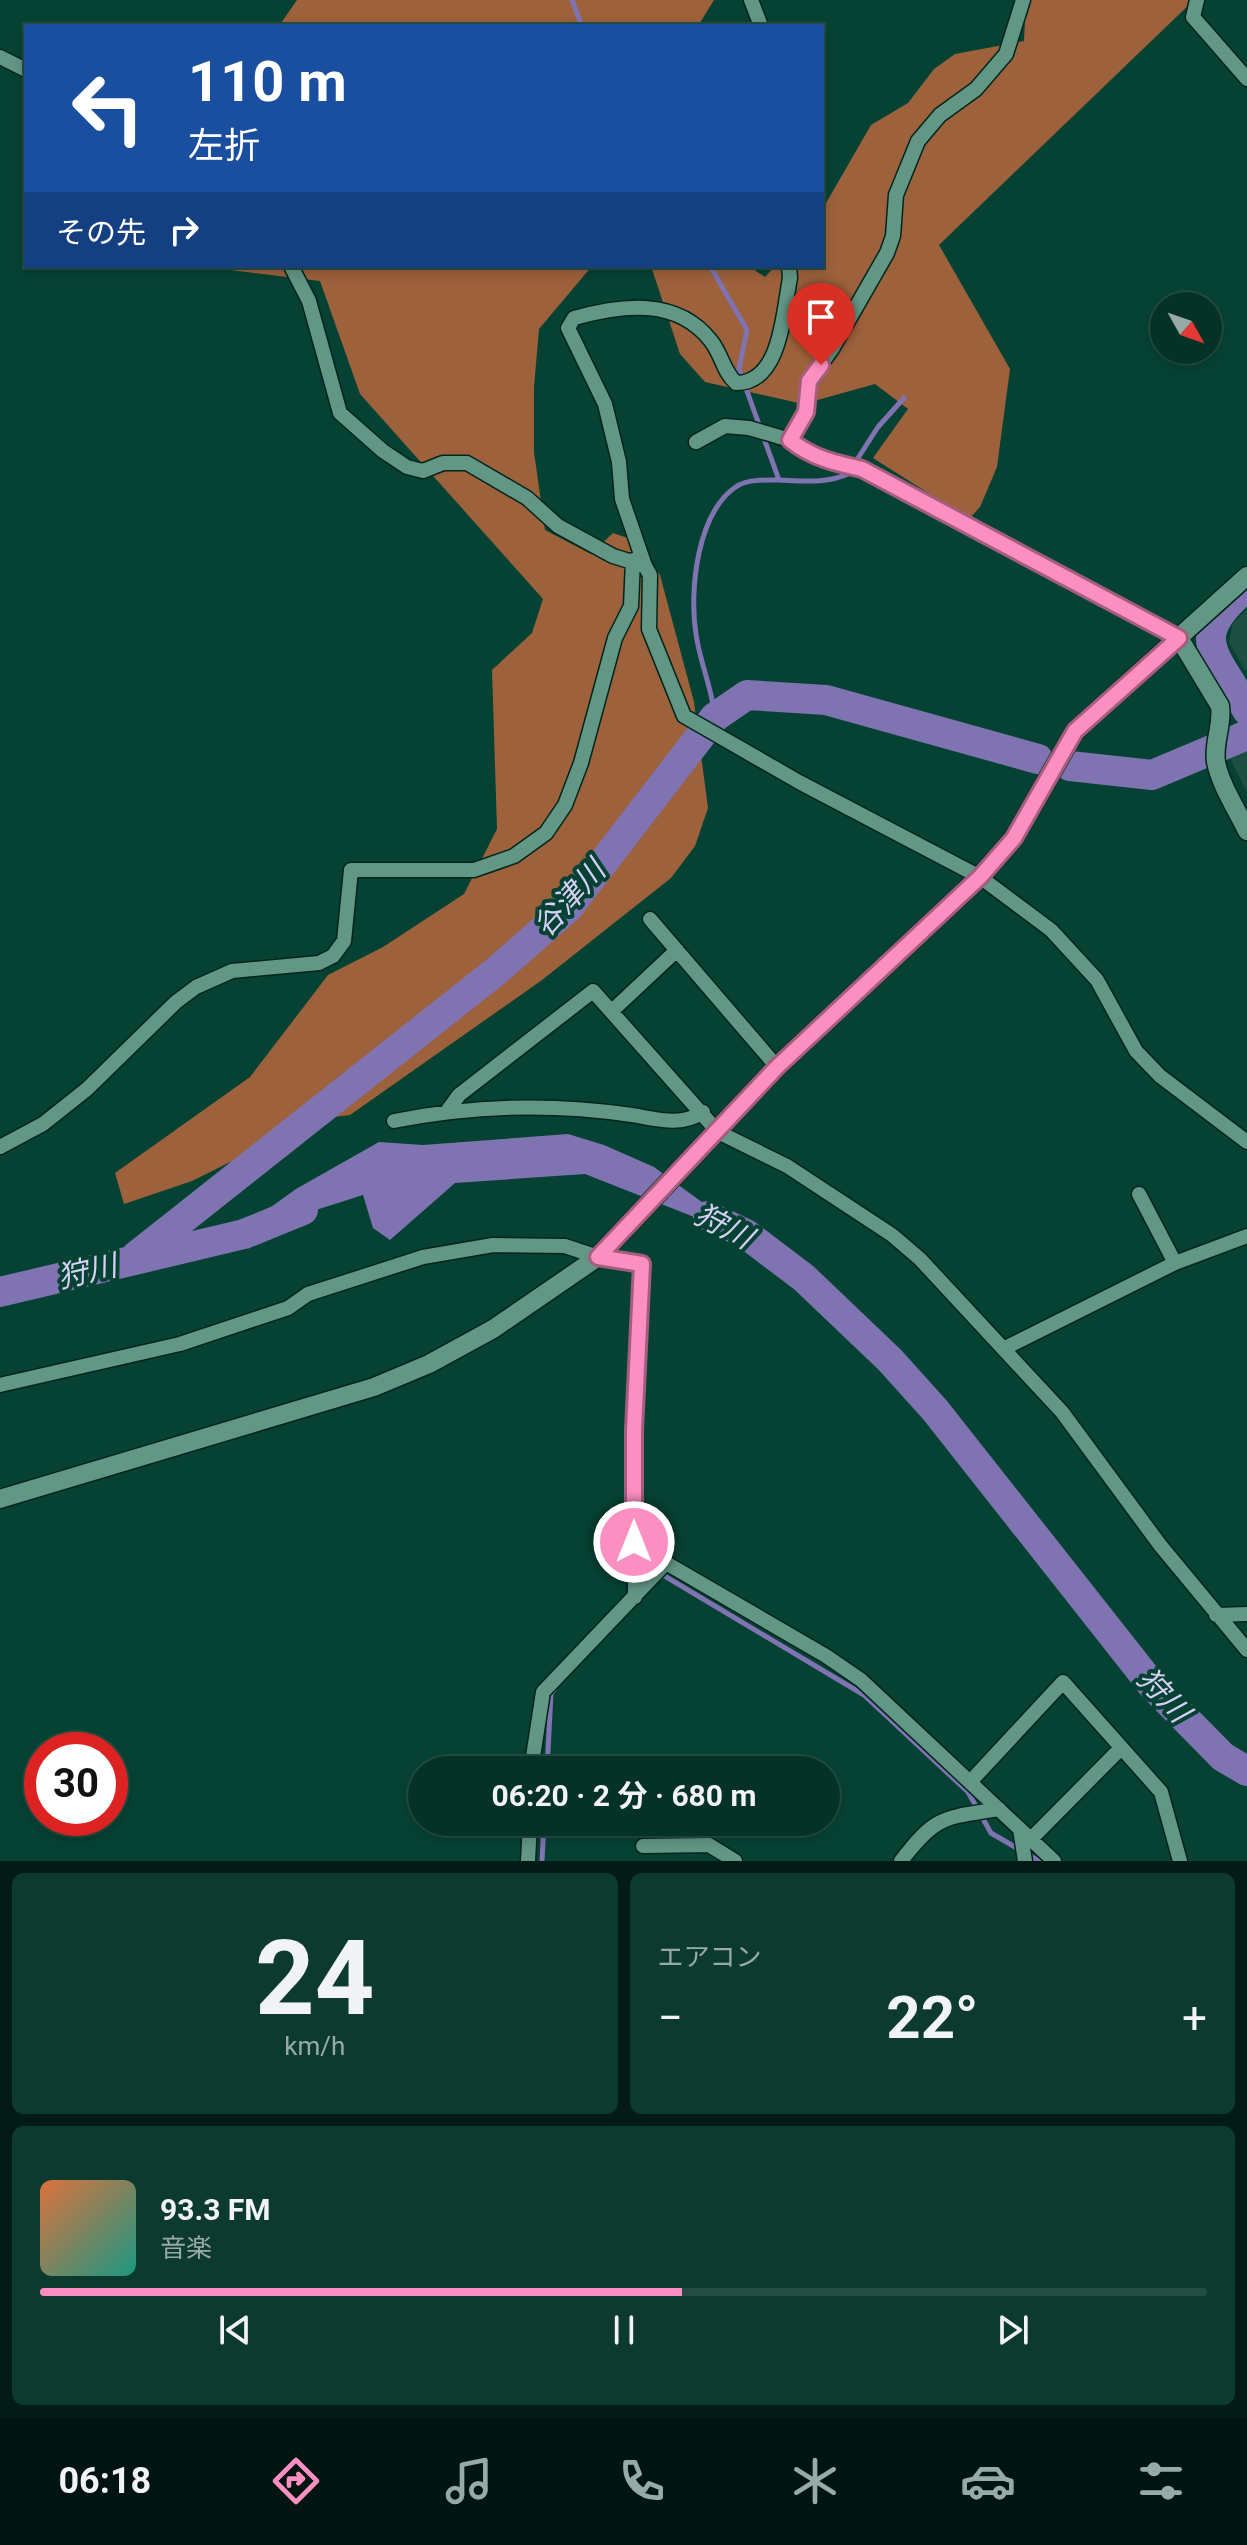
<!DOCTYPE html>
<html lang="ja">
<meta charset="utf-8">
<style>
body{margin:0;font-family:Roboto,"Noto Sans JP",sans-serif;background:#0d3a2f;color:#f1f3f6;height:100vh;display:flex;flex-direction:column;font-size:30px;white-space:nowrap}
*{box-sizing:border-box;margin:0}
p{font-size:26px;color:#97aaa7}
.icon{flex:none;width:44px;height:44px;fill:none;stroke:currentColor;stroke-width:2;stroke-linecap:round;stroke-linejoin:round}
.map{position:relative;height:1861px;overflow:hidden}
.side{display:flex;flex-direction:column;gap:12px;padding:12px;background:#021c15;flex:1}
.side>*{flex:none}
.top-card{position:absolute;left:24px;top:24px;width:800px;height:244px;border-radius:0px;box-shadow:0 4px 12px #0003,0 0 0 2px #254d44;background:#1a4fa0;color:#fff;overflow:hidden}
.needle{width:52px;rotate:130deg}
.tools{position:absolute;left:1150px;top:292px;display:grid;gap:16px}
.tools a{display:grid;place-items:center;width:72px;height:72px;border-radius:50%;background:#043227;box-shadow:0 4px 12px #0003,0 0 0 2px #254d44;font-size:40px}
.speed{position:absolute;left:24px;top:1732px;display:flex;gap:16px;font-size:40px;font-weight:700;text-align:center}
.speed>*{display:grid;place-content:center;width:104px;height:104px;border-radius:50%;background:#043227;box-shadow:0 4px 12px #0003,0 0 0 2px #254d44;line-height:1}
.speed .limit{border:12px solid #d22;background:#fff;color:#111}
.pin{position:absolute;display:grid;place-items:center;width:68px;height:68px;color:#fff;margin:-82px -34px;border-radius:50% 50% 50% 0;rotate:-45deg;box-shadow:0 0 8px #0007}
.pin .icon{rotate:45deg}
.me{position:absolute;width:88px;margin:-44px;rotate:0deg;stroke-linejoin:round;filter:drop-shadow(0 0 6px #0008)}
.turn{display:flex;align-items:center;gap:28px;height:168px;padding:0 32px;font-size:36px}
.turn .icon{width:104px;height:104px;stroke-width:2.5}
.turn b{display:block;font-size:56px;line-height:68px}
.then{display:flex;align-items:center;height:76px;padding:0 32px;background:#0003;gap:16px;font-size:30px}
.big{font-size:60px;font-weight:700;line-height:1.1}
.side .tile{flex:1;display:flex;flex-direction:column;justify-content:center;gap:12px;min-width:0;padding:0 28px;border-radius:12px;background:#0d3a2f}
.side .dial{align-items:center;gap:0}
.dial b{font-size:104px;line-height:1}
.song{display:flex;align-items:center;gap:24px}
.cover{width:96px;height:96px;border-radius:12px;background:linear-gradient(135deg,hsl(20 70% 55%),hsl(170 70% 35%))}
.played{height:8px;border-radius:4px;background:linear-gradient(90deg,#fc8fc1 55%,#254d44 55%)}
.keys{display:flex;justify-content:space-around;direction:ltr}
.heat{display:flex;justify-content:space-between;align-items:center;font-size:44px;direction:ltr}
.side .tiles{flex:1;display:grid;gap:12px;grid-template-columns:1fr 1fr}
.tile:last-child{grid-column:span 2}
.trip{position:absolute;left:408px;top:1756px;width:432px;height:80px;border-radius:40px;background:#043227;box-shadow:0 4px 12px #0003,0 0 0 2px #254d44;font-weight:700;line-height:80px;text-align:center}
.dock{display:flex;height:128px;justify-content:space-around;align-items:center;background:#021410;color:#97aaa7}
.dock .icon{width:56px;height:56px}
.dock .active{color:#fc8fc1}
.dock b{font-size:36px;color:#f1f3f6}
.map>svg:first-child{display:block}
.built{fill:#1e4e41}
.forest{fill:#9d613b}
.water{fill:#7f73b1}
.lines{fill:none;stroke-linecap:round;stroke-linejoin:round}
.stream{stroke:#7f73b1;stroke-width:5}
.river{stroke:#7f73b1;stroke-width:30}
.minor-casing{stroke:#00261c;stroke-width:17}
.tertiary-casing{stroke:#00261c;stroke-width:21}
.minor{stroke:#629685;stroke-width:14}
.tertiary{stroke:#629685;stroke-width:18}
.route-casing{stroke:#a45d7d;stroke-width:20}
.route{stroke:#fc8fc1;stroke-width:14}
.labels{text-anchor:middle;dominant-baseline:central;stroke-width:8;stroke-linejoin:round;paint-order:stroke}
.water-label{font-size:30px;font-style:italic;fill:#d5d0f4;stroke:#064234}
</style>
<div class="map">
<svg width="1247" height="1861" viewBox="0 0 1247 1861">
<rect width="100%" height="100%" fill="#064234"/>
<path class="built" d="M1247 610V673L1229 643 1233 623Z
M1247 742V793L1230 758 1233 750Z"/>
<path class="forest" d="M297 0H714L698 26H279Z
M1026 0H1194L939 245 1010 369 997 467 980 507 969 519 873 458 908 409 875 384 803 404 705 382 680 354 651 266H748L765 277 775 266H822V210L871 125 908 103 934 69 955 54 1024 41Z
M198 266H592L539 329 534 387V452L545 530 591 554 613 533 628 538 646 554 660 575 694 702 708 808 695 846 671 878 542 980 350 1115 317 1119 192 1181 124 1204 115 1173 250 1077 328 975 383 947 464 894 497 829 492 670 532 633 543 599 360 394 320 281Z"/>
<path class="water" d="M568 1134 604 1145 654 1167 755 1241 585 1174 455 1183 390 1240 373 1228 363 1195 228 1238 296 1189 379 1142 423 1145Z"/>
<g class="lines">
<path class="stream" d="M572 0 582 26
M710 266 747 330 739 369 779 480C766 480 749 479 737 486 697 512 689 591 696 634 700 663 712 688 715 717
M858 458 878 427 904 398
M779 480C804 481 827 484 850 473
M660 1578 663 1575 864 1695 968 1792 991 1833 1039 1861
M547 1770 551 1693 554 1690
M542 1861 544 1822"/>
<path class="river" d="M1245 588C1186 639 1215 652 1247 710
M1070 766 1152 775 1247 735
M708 1216 746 1234 804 1278 890 1360 935 1410 1152 1685 1223 1757 1247 1771
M136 1256 495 972 568 908 715 717 747 695 826 700 1038 759
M0 1292 244 1234 303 1210"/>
<g class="minor-casing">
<path id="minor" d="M751 0 761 26
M1023 0 1006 54 976 89 940 115 918 141 896 195 893 236 887 253 832 349 809 381 806 412 790 440 822 460 862 469 1179 638
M1197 0 1193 17 1247 79
M0 57 26 70
M291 266 309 301 340 413 383 451 407 467 423 471 443 463H467L527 498 558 526 613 556 645 566 650 575 649 629 684 716 799 782 980 877 1051 930 1097 980 1136 1051 1160 1076 1247 1142
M696 442 725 426 749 428 790 440
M645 566 622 499 619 462 605 404 568 328 574 318C621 305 677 297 711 341 722 355 723 371 736 383 781 383 783 314 790 278L789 266
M650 919 777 1067
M613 1010 677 950
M448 1110 459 1095 593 991 718 1132 787 1166 892 1235 920 1259 1062 1412 1160 1545 1247 1650
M394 1121C474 1105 551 1103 632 1115 657 1119 681 1127 703 1112
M0 1147 43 1124 87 1089 176 1002 196 987 232 971 319 963 333 956 344 941 351 870H474L514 856 546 833 565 805 581 763 615 638 631 606 633 560
M1139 1194 1175 1263
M1005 1348 1175 1263 1247 1236
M0 1385 180 1344 288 1308 308 1294 423 1257 493 1245 565 1246 598 1257 642 1264 634 1430 635 1597
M1216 1615 1247 1614
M531 1770 543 1692 666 1563 826 1656 861 1680 1054 1861
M970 1782 1063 1682 1161 1792 1180 1861
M1020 1829 1025 1861
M1031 1839 1121 1748
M643 1846 709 1845 735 1861
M528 1861 530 1822
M901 1861C936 1815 944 1818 999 1809"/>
</g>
<g class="tertiary-casing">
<path id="tertiary" d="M1179 638 1220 706C1223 725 1213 742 1216 762 1220 784 1237 810 1247 831
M0 1499 374 1387 429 1364 493 1329 598 1257 777 1067 980 877 1014 838 1075 731 1247 576"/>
</g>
<use href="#minor" class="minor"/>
<use href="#tertiary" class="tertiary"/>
</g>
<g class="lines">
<g class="route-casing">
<path id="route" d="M634 1542V1430L642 1264 598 1257 777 1067 980 877 1014 838 1075 731 1179 638 862 469C835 463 812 458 790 440L806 412 809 381 821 365"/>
</g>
<use href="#route" class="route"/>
</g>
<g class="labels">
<g class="water-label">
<text transform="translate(569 898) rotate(-48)">谷津川</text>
<text transform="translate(724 1226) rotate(28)">狩川</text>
<text transform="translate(87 1271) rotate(-13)">狩川</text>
<text transform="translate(1164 1695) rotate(47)">狩川</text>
</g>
</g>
</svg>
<div class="tools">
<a><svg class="needle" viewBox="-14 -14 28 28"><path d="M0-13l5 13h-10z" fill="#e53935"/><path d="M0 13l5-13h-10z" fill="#97aaa7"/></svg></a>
</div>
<div class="speed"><div class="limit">30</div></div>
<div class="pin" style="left:821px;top:365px;background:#d93025"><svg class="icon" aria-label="arrive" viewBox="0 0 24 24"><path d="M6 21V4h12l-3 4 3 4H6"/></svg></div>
<svg class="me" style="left:634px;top:1542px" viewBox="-20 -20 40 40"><circle r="17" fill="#fc8fc1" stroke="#fff" stroke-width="3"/><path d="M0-11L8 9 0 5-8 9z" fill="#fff"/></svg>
<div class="trip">06:20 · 2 分 · 680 m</div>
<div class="top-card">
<div class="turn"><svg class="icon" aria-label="left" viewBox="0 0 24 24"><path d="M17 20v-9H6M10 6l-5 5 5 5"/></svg><div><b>110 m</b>左折</div></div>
<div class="then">その先<svg class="icon" aria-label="right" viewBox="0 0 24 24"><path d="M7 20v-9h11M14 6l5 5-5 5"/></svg></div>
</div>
</div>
<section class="side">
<div class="tiles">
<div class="tile dial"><b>24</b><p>km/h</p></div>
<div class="tile"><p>エアコン</p>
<div class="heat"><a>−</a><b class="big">22°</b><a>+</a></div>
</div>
<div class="tile">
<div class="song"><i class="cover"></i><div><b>93.3 FM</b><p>音楽</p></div></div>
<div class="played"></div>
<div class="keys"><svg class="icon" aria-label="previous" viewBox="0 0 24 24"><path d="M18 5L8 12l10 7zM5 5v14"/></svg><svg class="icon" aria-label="pause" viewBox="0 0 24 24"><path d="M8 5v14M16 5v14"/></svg><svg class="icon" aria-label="next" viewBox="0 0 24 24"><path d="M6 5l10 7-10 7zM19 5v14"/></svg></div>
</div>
</div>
</section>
<nav class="dock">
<b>06:18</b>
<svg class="icon active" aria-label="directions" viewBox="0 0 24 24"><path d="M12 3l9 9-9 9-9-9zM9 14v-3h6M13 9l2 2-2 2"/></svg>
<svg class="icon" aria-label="music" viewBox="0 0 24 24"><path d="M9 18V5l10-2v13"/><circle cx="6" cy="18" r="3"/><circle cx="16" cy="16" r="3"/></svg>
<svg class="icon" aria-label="phone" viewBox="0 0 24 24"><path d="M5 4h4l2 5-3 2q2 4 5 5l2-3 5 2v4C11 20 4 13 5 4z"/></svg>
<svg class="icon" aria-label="climate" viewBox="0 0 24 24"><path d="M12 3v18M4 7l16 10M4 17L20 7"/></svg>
<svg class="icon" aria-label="car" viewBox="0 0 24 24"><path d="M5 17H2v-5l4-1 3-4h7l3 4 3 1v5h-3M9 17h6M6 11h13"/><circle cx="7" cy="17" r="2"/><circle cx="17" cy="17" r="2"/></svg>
<svg class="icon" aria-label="filters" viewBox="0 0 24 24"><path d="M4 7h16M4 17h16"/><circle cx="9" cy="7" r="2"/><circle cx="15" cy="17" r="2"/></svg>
</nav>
